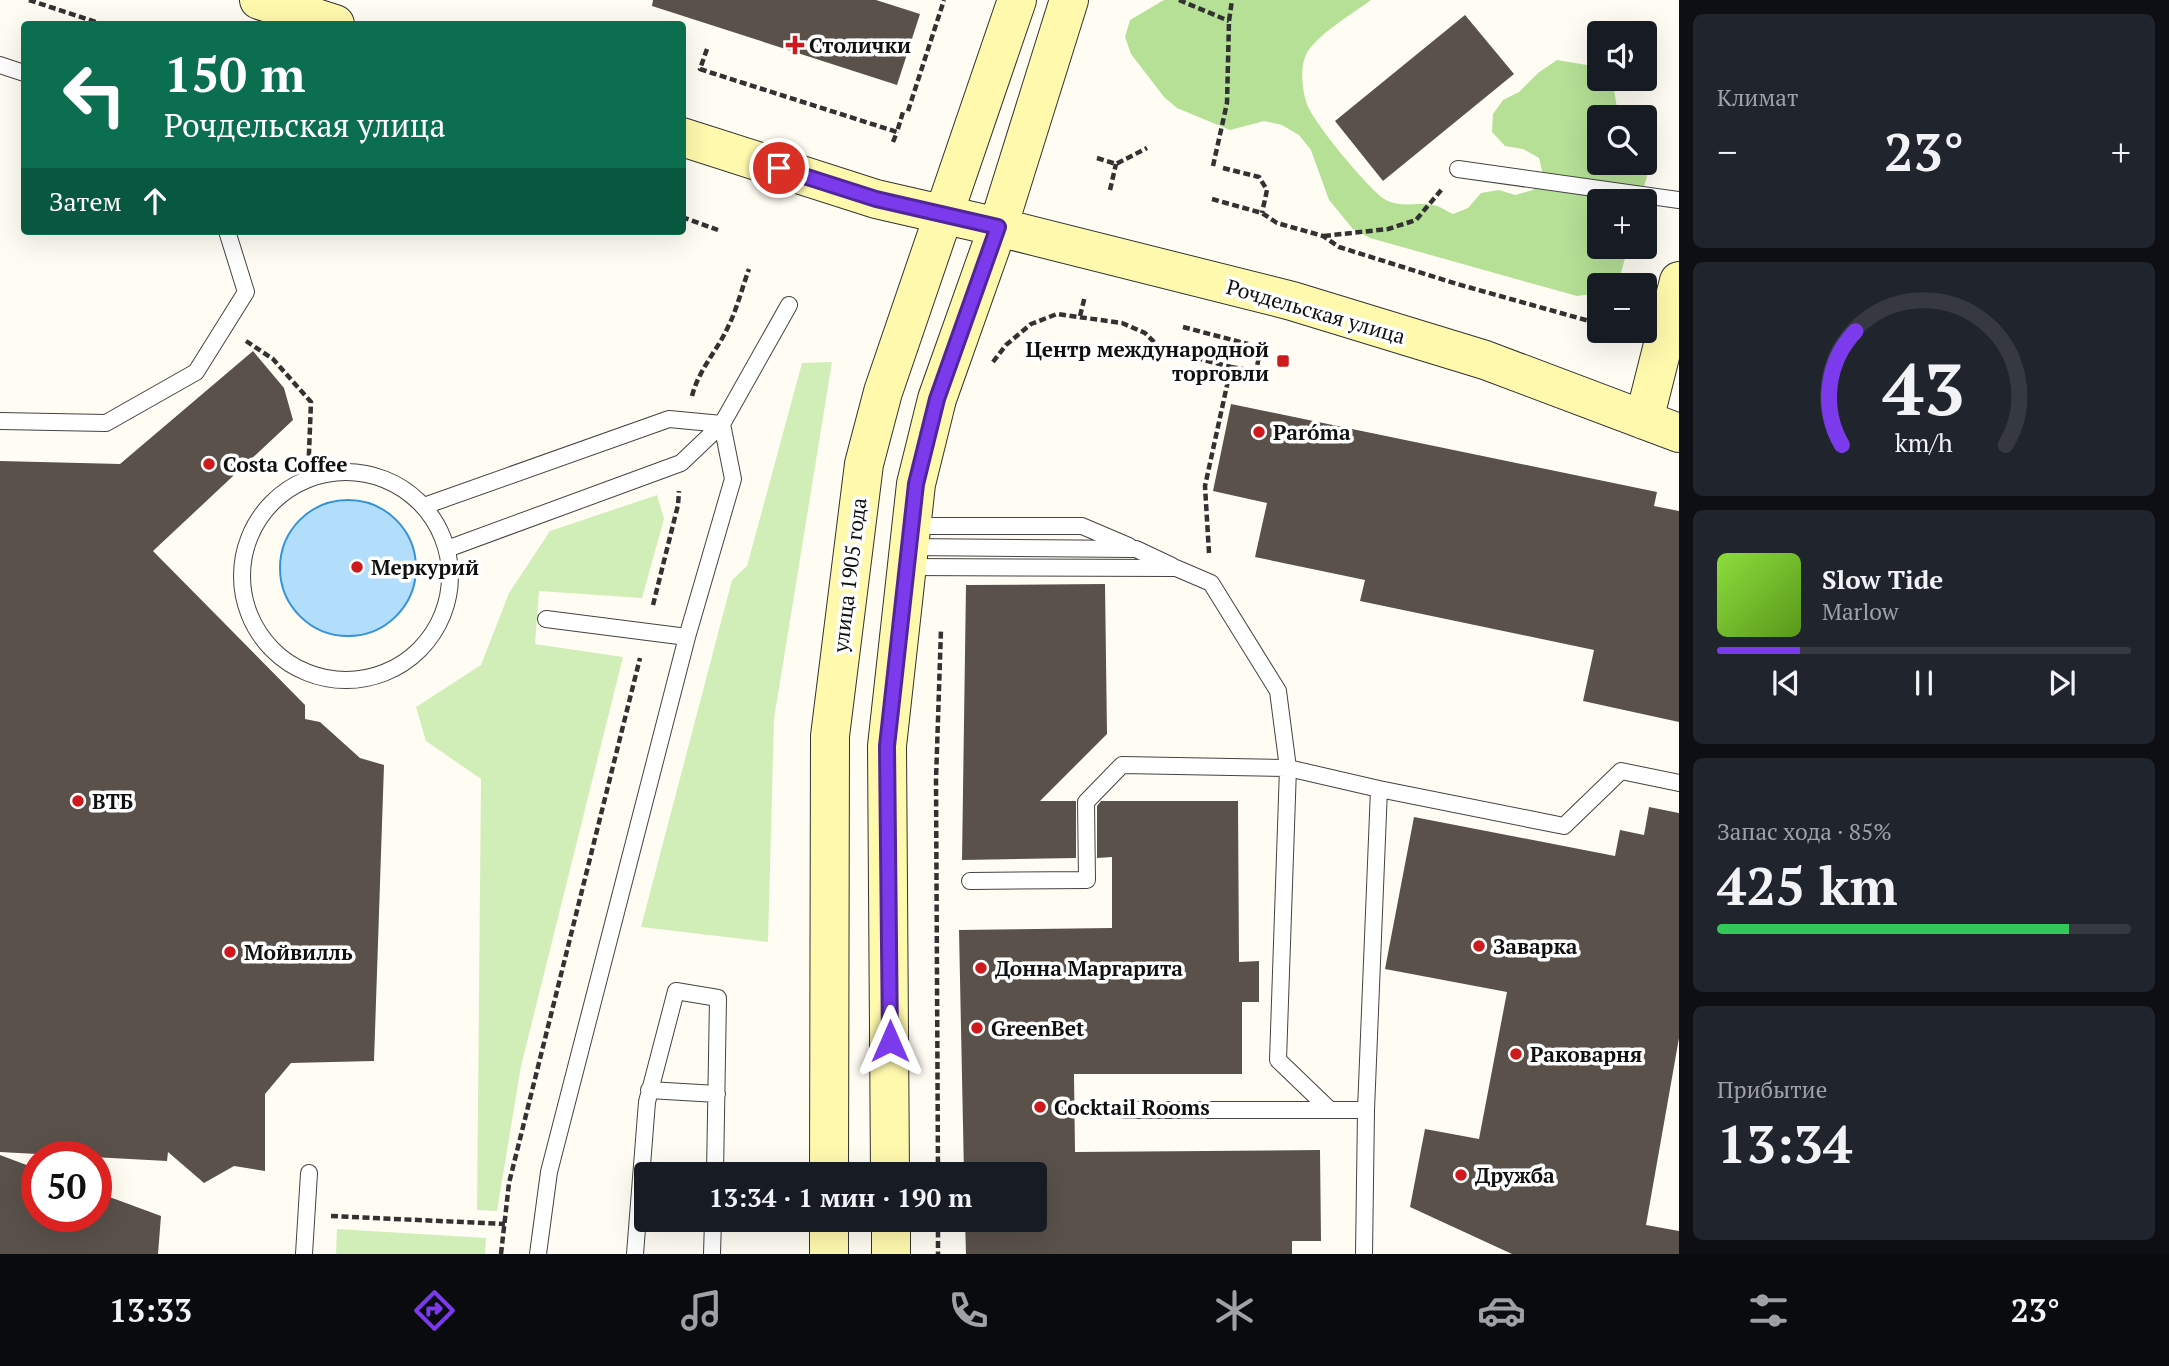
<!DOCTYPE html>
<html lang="ru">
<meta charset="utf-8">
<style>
body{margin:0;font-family:"PT Serif",serif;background:#20242c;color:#f1f3f6;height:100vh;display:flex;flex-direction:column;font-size:26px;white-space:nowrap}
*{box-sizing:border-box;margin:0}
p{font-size:23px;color:#9ea1a6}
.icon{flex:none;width:38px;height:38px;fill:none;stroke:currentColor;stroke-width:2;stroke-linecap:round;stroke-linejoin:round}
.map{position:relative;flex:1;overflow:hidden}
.panel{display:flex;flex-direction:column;gap:14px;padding:14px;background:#0d0f14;width:490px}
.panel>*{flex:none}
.guide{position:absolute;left:21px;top:21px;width:665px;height:214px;border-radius:7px;box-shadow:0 7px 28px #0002;background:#0b6e4f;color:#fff;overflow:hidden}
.tools{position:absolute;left:1587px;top:21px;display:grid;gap:14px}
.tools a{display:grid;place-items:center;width:70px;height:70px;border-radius:7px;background:#171b24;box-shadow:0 7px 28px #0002;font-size:35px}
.speed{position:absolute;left:21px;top:1141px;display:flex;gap:14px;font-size:35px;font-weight:700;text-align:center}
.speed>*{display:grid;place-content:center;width:91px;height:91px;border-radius:50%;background:#171b24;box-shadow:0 7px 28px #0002;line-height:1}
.speed .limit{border:10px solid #d22;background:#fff;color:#111}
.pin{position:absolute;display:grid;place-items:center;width:60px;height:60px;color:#fff;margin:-30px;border:4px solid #fff;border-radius:50%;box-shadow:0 2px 7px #0007}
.me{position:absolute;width:77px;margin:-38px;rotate:0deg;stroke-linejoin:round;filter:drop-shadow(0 0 5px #0008)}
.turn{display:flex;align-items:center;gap:24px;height:147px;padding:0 28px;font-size:32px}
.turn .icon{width:91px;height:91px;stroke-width:2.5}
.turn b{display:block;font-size:49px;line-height:60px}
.then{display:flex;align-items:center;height:66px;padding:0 28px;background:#0003;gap:14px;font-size:26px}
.big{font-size:52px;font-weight:600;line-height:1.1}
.panel .widget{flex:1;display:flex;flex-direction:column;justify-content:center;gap:10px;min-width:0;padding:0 24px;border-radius:10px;background:#20242c}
.panel .dial{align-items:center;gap:0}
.dial svg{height:182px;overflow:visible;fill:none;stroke:#363941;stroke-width:7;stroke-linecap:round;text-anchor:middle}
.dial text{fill:#f1f3f6;stroke:none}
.song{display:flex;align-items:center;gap:21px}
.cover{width:84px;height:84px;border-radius:10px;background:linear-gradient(135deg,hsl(90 70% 55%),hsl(90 70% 35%))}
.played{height:7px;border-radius:4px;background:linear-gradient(90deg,#7c3aed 20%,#363941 20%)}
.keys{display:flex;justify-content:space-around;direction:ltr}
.heat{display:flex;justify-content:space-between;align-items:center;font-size:38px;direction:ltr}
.charge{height:10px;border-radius:5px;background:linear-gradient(90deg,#34c759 85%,#363941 0)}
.trip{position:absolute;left:634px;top:1162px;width:413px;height:70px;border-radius:7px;background:#171b24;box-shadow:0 7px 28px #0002;font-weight:600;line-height:70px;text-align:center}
.tabs{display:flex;height:112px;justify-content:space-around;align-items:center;background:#090b0e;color:#9ea1a6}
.tabs .icon{width:49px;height:49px}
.tabs .active{color:#7c3aed}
.tabs b{font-size:32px;color:#f1f3f6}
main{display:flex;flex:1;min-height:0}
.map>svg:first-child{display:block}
.green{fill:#d2eeb8}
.forest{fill:#b5e096}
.water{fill:#b3defb;stroke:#3392d9;stroke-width:2}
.building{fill:#5a514b}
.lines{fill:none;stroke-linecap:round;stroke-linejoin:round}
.lane-casing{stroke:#434343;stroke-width:18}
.secondary-casing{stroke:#323232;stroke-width:40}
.path{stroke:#323232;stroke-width:4.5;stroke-dasharray:7 3.5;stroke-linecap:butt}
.lane{stroke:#fff;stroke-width:16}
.secondary{stroke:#fff9ae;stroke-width:38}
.route-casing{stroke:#51269a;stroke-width:18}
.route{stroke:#7c3aed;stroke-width:12}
.poi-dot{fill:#ce1a1d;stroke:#fff;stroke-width:2.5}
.labels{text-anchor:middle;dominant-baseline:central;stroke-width:7;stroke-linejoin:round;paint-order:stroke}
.poi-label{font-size:21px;font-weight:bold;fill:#101010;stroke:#fff;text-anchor:start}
.street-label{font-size:21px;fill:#101010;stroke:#fff}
</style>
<main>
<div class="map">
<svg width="1679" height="1254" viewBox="0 0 1679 1254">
<rect width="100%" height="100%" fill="#fffdf3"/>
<path class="green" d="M832 362 774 719 768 942 641 927 732 580 747 566 802 363Z
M657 495 664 519 642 598 539 591 535 644 623 657 521 1066 497 1211 477 1210 481 779 426 741 416 707 481 665 509 593 550 531Z
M337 1229 486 1238 485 1254H336Z"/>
<path class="forest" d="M1164 0H1371C1352 14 1321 32 1308 51 1299 65 1302 90 1307 104 1312 121 1371 192 1386 200 1401 208 1416 202 1433 205 1440 206 1446 211 1453 214L1468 208 1481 193 1499 190 1515 195 1533 190 1543 175 1539 158 1523 149 1505 146 1492 132 1493 114 1503 100 1519 92 1538 73 1557 60 1593 66 1599 70 1600 79H1610C1617 92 1614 105 1621 117H1600V163H1645V141L1649 145 1651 162 1640 201H1600V247H1628L1621 273 1613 285H1600L1599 293 1577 296 1370 238 1353 229 1329 200 1311 150 1299 135 1282 125 1264 121 1230 130 1177 108 1164 97 1131 54 1125 37 1130 20Z"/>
<path class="water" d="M280 568a68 68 0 1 1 136 0a68 68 0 1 1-136 0Z"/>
<path class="building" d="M653 0H876L920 14 897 85 652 6Z
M1465 15 1514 74 1383 181 1335 121Z
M253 351 284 388 293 420 153 551 305 705V719L320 722 360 758 384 765 374 1061 291 1063 265 1094V1171L234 1166 204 1183 168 1152 167 1161 0 1152V461L120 464Z
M1231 404 1657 492 1654 506 1679 511V722L1583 701 1594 650 1360 601 1365 580 1255 557 1267 503 1213 491Z
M1105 584 1107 734 1040 801H1076V858L962 860 966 585Z
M1101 801H1238L1239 962 1259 961V1002H1242V1074H1074L1075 1152 1320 1150 1321 1241H1292V1254H966L965 1220H1034V1174H964L959 930 1112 928V857L1097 858V806Z
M1649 807 1679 813V1038L1646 1225 1679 1231V1254H1512L1410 1207 1425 1129 1479 1139 1507 992 1385 969 1414 817 1615 856 1620 830 1644 835Z
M0 1155 37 1169V1216H96V1192L161 1216 158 1254H0Z"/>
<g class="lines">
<g class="lane-casing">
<path id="lane" d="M0 65 24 73
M1458 169 1679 200
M0 421 106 423 196 372 246 292 227 231
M242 576a104 104 0 1 1 208 0a104 104 0 1 1-208 0Z
M424 506 669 419 722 424
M911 526H1082L1129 546
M909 547 1136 549 1172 566
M447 549 681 463 722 424 789 305
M907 567 1176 568 1211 583 1278 691 1288 768 1379 789 1564 826 1621 771 1679 783
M546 619 687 637
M970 881 1087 880 1086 802 1122 765 1288 768 1278 1060 1330 1110H1366L1364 1254
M649 1090 717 1094
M1125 1110H1330
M1366 1110 1379 789
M304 1254 309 1173
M538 1254 549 1172 687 637 733 479 722 424
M635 1254 647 1102 676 991 718 998 715 1174
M712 1254 713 1220"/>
</g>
<g class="secondary-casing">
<path id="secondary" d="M259 0 335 24
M682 137 876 199 998 227 1292 301 1485 360 1679 433
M1644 420 1679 281
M829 1174 830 736 864 464 883 392 1017 0
M890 1174 887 746 916 484 937 399 998 227 1069 0
M891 1220V1254
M829 1254V1220"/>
</g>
<path class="path" d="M29 0 102 24
M1179 0 1229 21
M707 49 700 69 712 73 897 132 903 112
M908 111 944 0
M893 142 897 132
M1097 158 1116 164 1147 148
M1213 166 1227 103 1229 21 1232 0
M1223 168 1259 177 1267 190 1262 213
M1110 190 1116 164
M1212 199 1262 213 1277 223 1323 236 1339 247 1457 284 1600 324
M682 217 718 230
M1324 236 1388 229 1416 220 1442 189
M1080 316 1085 296
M1183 327 1248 344
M246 341 273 359 311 402 308 478
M993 362 1006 345 1031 324 1057 314 1122 323 1145 333 1161 349 1231 367
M692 396C699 369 717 351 728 327 737 309 742 288 749 269
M1209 553 1205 486 1231 367 1256 371 1260 352
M653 605 678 505 679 491
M938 1174 936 780 941 629
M331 1216 505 1224
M938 1220V1254
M501 1254 509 1183 640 658"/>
<use href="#lane" class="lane"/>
<use href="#secondary" class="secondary"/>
</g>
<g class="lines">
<g class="route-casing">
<path id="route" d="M779 168 876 199 998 227 937 399 916 484 887 746 890 1041"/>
</g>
<use href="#route" class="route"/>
</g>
<g class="poi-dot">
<path d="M791.5 34.5h7v7h7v7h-7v7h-7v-7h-7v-7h7z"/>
<rect x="1276" y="354" width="14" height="14" rx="3.5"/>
<circle cx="1259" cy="432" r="7"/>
<circle cx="209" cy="464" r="7"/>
<circle cx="357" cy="567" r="7"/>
<circle cx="78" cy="801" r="7"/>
<circle cx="1479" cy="946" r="7"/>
<circle cx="230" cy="952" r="7"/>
<circle cx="981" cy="968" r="7"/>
<circle cx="977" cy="1028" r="7"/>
<circle cx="1516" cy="1054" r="7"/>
<circle cx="1040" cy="1107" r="7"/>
<circle cx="1461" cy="1175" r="7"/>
</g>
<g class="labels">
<g class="poi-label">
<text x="809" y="45">Столички</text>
<text x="1269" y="349" text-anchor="end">Центр международной<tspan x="1269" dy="24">торговли</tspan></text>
<text x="1273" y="432">Paróma</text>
<text x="223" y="464">Costa Coffee</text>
<text x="371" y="567">Меркурий</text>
<text x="92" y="801">ВТБ</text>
<text x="1493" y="946">Заварка</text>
<text x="244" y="952">Мойвилль</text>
<text x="995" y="968">Донна Маргарита</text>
<text x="991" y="1028">GreenBet</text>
<text x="1530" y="1054">Раковарня</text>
<text x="1054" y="1107">Cocktail Rooms</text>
<text x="1475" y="1175">Дружба</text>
</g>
<g class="street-label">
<text transform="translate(1316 311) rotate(16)">Рочдельская улица</text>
<text transform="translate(849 575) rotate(-83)">улица 1905 года</text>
</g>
</g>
</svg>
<div class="tools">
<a><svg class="icon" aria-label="sound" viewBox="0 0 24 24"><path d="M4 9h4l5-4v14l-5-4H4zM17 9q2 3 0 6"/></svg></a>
<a><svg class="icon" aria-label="search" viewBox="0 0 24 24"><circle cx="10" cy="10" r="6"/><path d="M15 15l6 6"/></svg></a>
<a>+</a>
<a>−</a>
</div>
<div class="speed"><div class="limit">50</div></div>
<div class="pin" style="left:779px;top:168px;background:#d93025"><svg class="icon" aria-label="arrive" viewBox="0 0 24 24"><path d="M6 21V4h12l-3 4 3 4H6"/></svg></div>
<svg class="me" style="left:890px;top:1041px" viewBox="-20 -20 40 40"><path d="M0-17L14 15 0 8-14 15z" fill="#7c3aed" stroke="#fff" stroke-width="4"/></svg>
<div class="trip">13:34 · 1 мин · 190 m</div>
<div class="guide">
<div class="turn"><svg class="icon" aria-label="left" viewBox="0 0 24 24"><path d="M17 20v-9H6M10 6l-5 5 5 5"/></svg><div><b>150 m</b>Рочдельская улица</div></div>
<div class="then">Затем<svg class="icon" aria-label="ahead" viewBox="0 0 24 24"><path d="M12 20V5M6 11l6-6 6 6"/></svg></div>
</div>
</div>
<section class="panel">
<div class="widget"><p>Климат</p>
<div class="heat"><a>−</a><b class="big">23°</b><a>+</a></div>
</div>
<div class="widget dial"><svg viewBox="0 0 100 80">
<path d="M14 69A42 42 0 1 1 86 69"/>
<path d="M14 69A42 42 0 0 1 20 19" stroke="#7c3aed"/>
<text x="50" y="56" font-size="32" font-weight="700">43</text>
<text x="50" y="72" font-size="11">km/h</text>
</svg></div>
<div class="widget">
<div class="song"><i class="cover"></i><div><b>Slow Tide</b><p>Marlow</p></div></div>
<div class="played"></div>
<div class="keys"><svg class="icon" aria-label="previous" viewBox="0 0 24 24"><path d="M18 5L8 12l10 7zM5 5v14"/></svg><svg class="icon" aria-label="pause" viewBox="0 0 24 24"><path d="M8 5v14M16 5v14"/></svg><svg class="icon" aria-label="next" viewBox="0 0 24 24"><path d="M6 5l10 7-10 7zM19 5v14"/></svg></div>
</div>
<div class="widget"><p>Запас хода · 85%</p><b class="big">425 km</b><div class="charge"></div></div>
<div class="widget"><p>Прибытие</p><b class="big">13:34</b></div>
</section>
</main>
<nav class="tabs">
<b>13:33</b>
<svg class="icon active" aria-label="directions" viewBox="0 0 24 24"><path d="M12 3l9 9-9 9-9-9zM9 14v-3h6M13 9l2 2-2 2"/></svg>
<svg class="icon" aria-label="music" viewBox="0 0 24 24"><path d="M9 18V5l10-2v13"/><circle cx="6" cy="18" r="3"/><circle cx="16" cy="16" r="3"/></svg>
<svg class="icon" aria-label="phone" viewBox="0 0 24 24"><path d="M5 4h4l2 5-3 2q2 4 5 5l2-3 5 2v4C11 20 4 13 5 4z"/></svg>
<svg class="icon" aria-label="climate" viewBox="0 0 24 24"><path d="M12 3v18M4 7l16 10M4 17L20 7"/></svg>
<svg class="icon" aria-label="car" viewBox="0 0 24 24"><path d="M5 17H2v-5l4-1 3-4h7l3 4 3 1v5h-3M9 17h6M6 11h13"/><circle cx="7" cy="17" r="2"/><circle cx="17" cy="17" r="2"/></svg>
<svg class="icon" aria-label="filters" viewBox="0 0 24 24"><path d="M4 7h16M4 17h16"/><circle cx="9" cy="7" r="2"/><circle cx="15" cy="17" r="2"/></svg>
<b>23°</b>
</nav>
